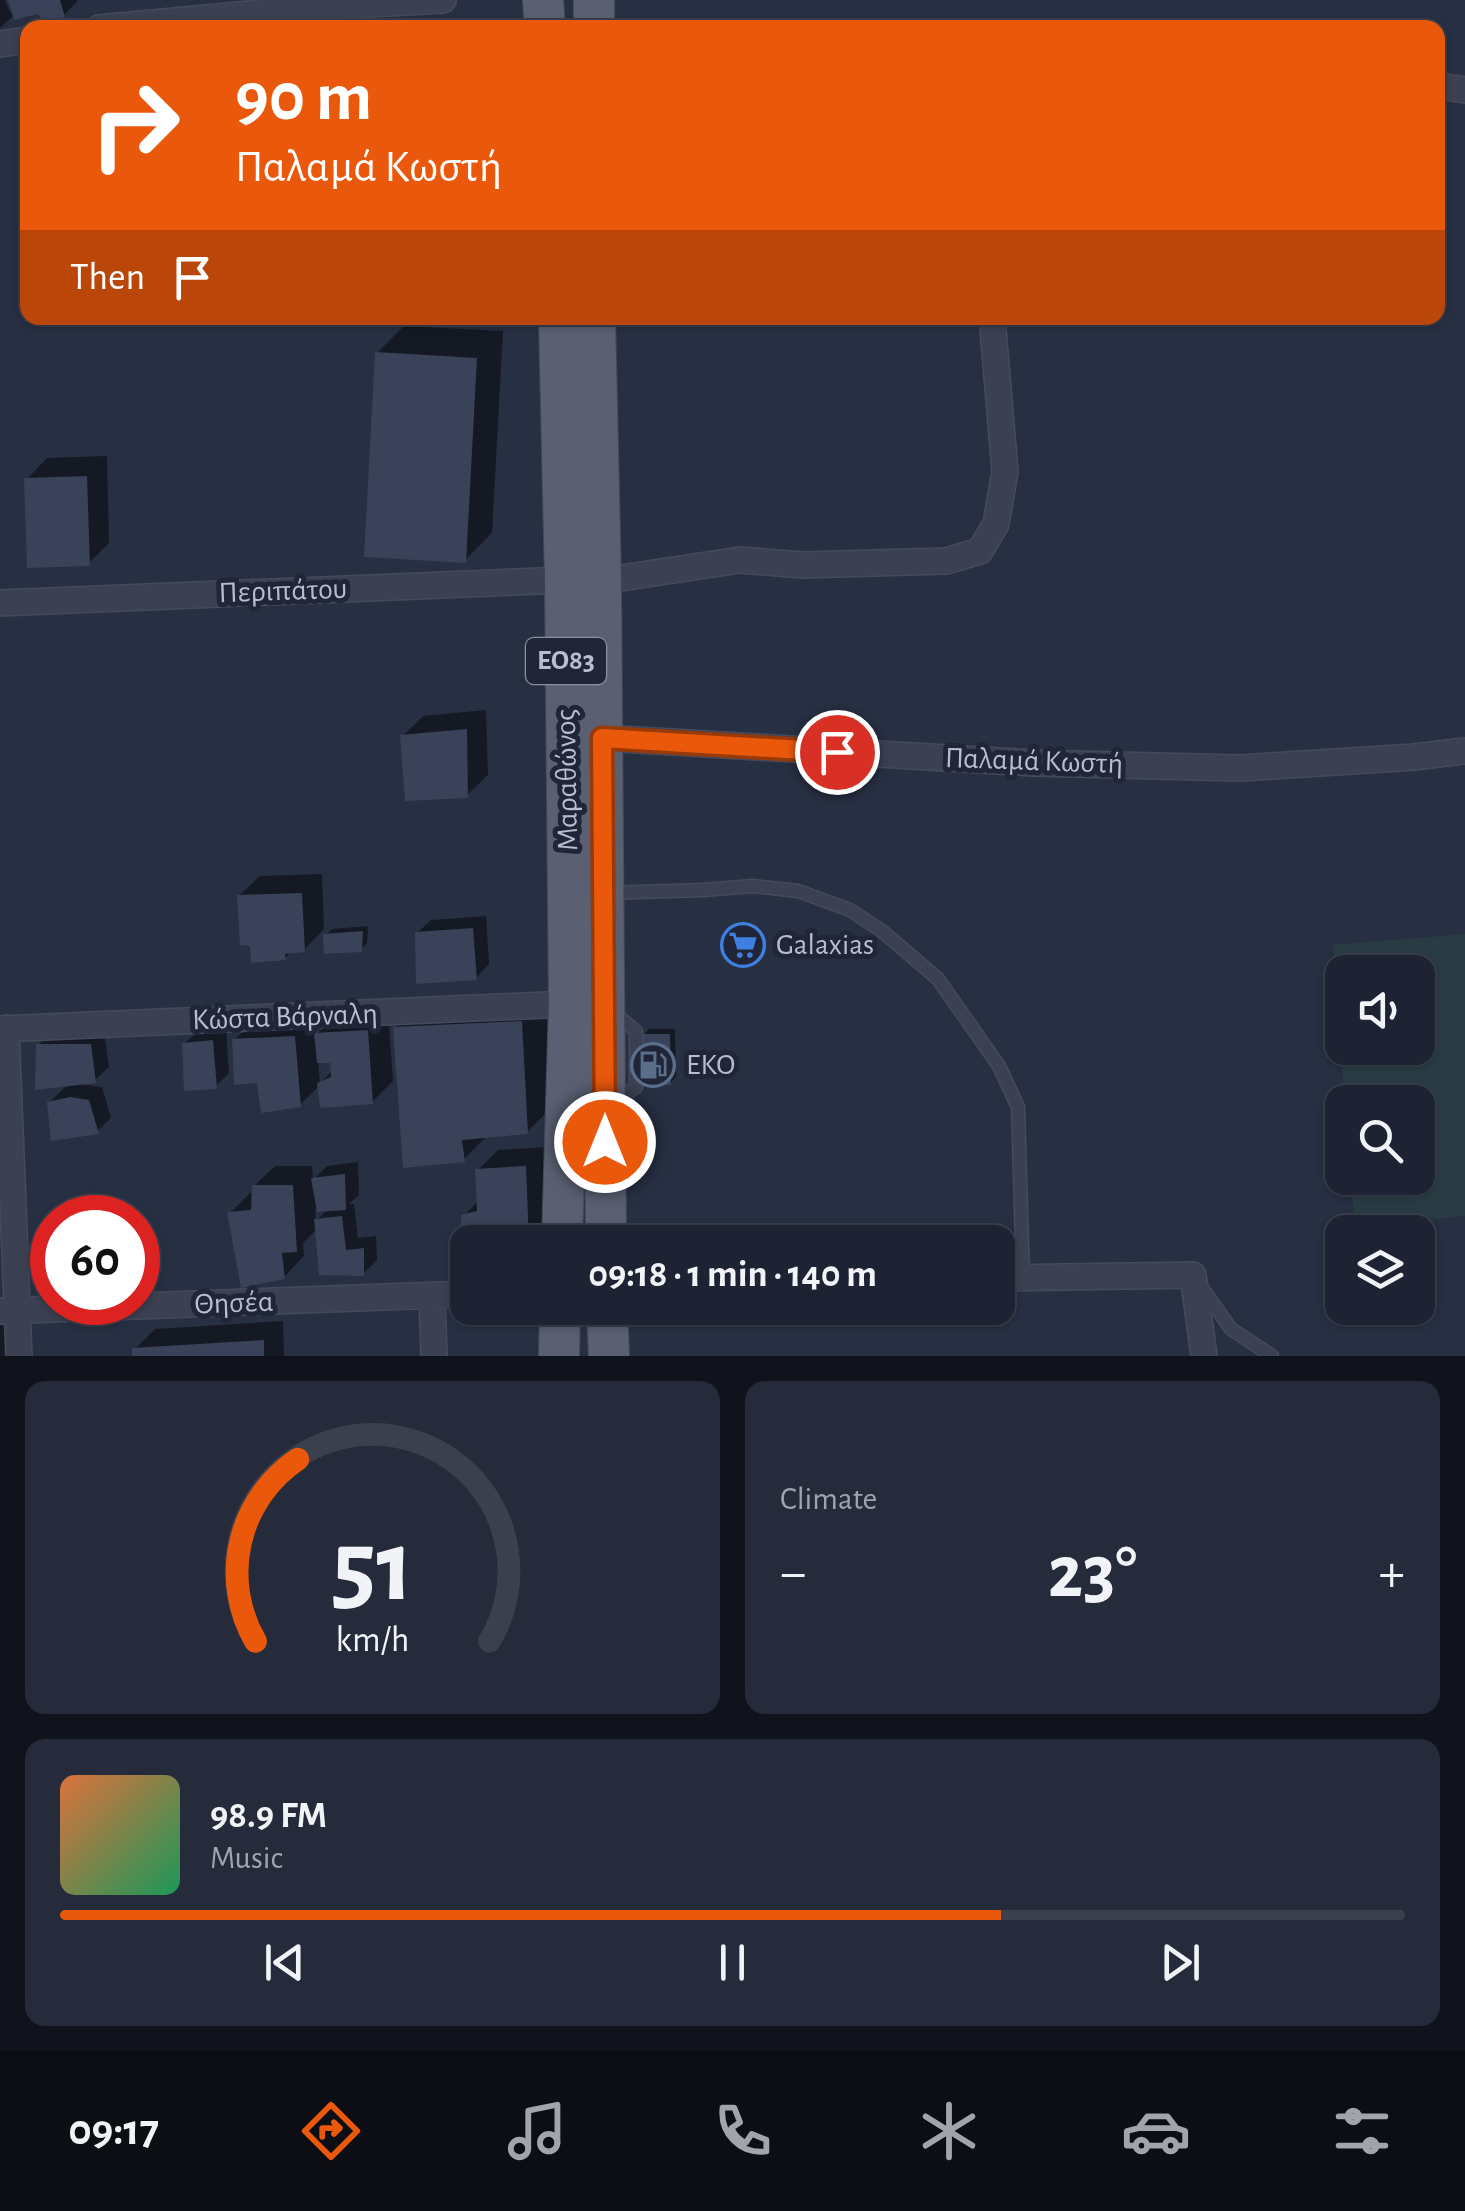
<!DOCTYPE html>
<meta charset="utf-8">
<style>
body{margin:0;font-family:"Alegreya Sans",sans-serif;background:#252b3a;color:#f1f3f6;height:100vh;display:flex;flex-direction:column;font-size:38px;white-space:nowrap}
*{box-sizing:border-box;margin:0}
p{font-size:32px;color:#a0a4ac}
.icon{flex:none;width:55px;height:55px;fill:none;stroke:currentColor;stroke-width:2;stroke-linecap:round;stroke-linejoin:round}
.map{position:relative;height:1356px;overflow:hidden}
.drawer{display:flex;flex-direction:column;gap:25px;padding:25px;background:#10131c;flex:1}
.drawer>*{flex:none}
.guide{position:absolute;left:20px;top:20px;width:1425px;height:305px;border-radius:20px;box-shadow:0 2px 8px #0004,0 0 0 2px #3b404d;background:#ea580c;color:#fff;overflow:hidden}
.fabs{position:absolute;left:1325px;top:955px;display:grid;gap:20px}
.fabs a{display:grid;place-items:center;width:110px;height:110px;border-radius:20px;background:#1d2332;box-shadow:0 2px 8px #0004,0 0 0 2px #3b404d;font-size:50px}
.speed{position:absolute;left:30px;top:1195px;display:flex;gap:20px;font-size:50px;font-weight:700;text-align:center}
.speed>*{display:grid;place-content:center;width:130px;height:130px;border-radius:50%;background:#1d2332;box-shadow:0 2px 8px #0004,0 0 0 2px #3b404d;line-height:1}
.speed .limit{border:15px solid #d22;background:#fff;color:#111}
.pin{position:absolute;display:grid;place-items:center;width:85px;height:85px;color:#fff;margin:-42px;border:5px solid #fff;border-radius:50%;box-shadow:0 2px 10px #0007}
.me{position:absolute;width:110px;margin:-55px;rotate:0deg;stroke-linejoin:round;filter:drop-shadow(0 0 8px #0008)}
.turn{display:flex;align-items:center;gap:35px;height:210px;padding:0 50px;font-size:45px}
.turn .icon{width:130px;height:130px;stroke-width:2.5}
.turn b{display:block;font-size:70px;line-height:85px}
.then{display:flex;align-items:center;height:95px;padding:0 50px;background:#0003;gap:20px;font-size:38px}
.big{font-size:75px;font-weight:700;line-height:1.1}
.drawer .card{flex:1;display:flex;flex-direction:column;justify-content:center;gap:15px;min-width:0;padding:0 35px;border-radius:20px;background:#252b3a}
.drawer .dial{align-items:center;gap:0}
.dial svg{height:260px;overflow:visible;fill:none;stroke:#3b404d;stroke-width:7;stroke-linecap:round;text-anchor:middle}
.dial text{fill:#f1f3f6;stroke:none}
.song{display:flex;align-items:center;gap:30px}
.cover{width:120px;height:120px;border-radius:15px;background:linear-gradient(135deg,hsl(20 70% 55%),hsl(150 70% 35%))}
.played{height:10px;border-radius:5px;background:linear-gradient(90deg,#ea580c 70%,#3b404d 70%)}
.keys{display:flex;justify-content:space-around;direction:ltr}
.heat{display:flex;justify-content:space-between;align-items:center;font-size:55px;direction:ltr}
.drawer .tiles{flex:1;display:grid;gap:25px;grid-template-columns:1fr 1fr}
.card:last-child{grid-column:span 2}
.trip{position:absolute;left:450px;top:1225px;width:565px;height:100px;border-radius:20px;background:#1d2332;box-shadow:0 2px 8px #0004,0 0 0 2px #3b404d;font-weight:700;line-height:100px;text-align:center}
.menu{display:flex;height:160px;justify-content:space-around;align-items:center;background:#0c0e14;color:#a0a4ac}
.menu .icon{width:70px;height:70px}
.menu .selected{color:#ea580c}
.menu b{font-size:45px;color:#f1f3f6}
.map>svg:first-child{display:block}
.green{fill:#293c44;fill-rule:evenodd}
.shadow{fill:#0007;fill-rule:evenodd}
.building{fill:#394259}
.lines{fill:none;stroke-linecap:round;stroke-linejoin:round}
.service-casing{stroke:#454a5c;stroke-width:15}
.minor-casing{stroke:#454a5c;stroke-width:28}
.primary-casing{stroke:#454a5c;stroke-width:42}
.service{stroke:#3b4152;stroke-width:12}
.minor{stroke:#3b4152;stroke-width:25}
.primary{stroke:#5a6072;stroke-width:40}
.route-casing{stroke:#983908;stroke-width:25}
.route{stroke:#ea580c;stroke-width:18}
.labels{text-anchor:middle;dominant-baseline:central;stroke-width:10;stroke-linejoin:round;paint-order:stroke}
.shield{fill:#202638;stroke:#8b90a0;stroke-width:2.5}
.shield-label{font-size:28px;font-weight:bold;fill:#b9bdcc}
.street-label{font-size:30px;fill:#b9bdcc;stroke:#202638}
.poi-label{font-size:30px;fill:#b9bdcc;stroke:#202638;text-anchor:start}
</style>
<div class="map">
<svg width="1465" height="1356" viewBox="0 0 1465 1356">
<rect width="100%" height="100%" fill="#272f43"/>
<path class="green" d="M1465 934V1216L1355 1225 1351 1178H1418V1102H1345L1333 945ZM1342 972H1418V1048H1342Z"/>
<path class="shadow" d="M0 0H5L10 12 14 11 10 0H77V2L64 15 38 11 15 14 0 28Z
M394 21V28H337L341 23Z
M404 326 503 331 492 533 465 560 377 353Z
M107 456 109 543 89 563 27 479 47 458Z
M486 710 488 775 467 795 403 736 423 716Z
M322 874 324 929 304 950 292 951 285 958 239 896 260 876Z
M486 916 489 964 476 978 417 933 431 920Z
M368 926 367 943 361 949 326 935 332 929Z
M548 995 554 1105 527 1132 488 1135 464 1159 395 1028 422 1001Z
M388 1010 393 1081 372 1102 320 1085 300 1105 259 1080 234 1040 255 1020 315 1017 316 1035 337 1014ZM318 1060H332L333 1070 320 1083Z
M226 1028 229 1073 216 1086 184 1044 198 1031Z
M649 1029H675L676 1077 670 1083 643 1035Z
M104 1031 109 1067 95 1080 79 1084 102 1087 111 1118 97 1131 50 1102 69 1083 38 1045 52 1032Z
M546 1147 549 1242H468L463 1217 479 1200 478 1170 498 1150Z
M358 1162 359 1195 349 1204H354L358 1238 376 1236 377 1260 363 1274 318 1228 303 1243 304 1256 284 1277 230 1213 250 1193 254 1192V1186L275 1166H312L313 1180 327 1166ZM315 1209H328L316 1221Z
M0 1305 21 1356H0Z
M283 1321 284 1356H135V1349L155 1329Z"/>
<path class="building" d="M8 0H60L65 17 45 21 37 14 14 20Z
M375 352 477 358 466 563 364 557Z
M87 476 90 566 27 568 24 478Z
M467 729 468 798 405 801 400 735Z
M302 893 305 952 285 954 286 960 251 963 250 946 240 945 237 895Z
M473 928 477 980 416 984 415 932Z
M363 931 362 952 324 954 323 934Z
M522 1021 528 1134 462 1140 465 1162 403 1168 393 1027Z
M368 1030 373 1104 320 1108 317 1083 331 1077 330 1063H317L314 1033Z
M640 1034H670L671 1085 641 1086Z
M295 1036 301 1107 261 1113 257 1083 234 1085 232 1039Z
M213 1040 217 1089 184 1091 182 1043Z
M36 1044H91L96 1083 35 1090Z
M70 1097 89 1100 99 1134 51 1141 47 1102Z
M526 1166 529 1242H468V1285H462L461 1215 477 1211 475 1169Z
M345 1174 346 1210 317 1212 311 1178Z
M252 1185H293L297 1252 282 1253 285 1279 241 1288 227 1212 251 1210Z
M342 1216 346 1250 364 1248V1276L319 1275 314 1219Z
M264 1340V1356H132V1348Z"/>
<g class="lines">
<g class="service-casing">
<path id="service" d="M606 893 703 890 753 886 798 891 850 910 882 931 938 979 999 1066 1018 1107 1023 1278
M611 1104 636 1087V1031L614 1013
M1200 1285 1231 1329 1272 1356"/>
</g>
<g class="minor-casing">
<path id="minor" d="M99 28 334 6 443 0
M0 44 28 40
M1438 86 1465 90
M601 581 740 560 803 565 946 561 980 551 996 524 1005 471 992 318
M0 603 565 580
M603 738 1033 763 1240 768 1414 757 1465 751
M6 1028 19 1356
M0 1029 569 1004
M998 1278 1193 1275 1204 1356
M432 1296 434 1356
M0 1311 468 1294"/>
</g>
<g class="primary-casing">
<path id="primary" d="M543 0 545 28
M594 28V0
M559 318 565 580 569 1004 562 1242
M595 318 601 581 606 1242
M607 1308 609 1356
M559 1356 560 1308"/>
</g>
<use href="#service" class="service"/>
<use href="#minor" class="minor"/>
<use href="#primary" class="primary"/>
</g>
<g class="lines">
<g class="route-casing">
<path id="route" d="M605 1142 602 738 837 752"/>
</g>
<use href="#route" class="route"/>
</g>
<defs>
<g id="supermarket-ring" transform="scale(2.25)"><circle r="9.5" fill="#202638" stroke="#3f7fe0" stroke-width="1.5"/><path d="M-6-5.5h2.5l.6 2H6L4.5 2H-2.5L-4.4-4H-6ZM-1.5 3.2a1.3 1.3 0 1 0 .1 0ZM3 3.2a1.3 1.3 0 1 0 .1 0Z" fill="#3f7fe0"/></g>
<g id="fuel-ring" transform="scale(2.25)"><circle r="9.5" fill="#202638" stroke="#5c6f8a" stroke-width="1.5"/><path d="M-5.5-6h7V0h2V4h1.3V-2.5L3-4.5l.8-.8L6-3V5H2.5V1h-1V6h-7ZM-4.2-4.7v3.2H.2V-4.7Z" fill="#5c6f8a"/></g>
</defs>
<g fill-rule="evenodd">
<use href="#supermarket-ring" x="743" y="945"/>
<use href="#fuel-ring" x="653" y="1065"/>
</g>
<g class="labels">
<rect class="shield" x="526" y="638" width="80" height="46" rx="8"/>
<g class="shield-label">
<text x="566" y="661">ΕΟ83</text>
</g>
<g class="street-label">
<text transform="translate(283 591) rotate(-2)">Περιπάτου</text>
<text transform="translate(1034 761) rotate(2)">Παλαμά Κωστή</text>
<text transform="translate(567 780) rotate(-91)">Μαραθώνος</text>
<text transform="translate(285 1017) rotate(-2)">Κώστα Βάρναλη</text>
<text transform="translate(234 1303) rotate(-2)">Θησέα</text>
</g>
<g class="poi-label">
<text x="776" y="945">Galaxias</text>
<text x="686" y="1065">EKO</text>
</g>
</g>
</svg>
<div class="fabs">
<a><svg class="icon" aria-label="sound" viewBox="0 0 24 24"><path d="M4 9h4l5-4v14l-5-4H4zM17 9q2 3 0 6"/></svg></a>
<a><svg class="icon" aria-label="search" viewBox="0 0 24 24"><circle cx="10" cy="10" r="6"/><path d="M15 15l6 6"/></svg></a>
<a><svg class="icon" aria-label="layers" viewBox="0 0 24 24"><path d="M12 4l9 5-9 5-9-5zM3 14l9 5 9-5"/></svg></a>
</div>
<div class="speed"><div class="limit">60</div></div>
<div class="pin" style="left:837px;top:752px;background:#d93025"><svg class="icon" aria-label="arrive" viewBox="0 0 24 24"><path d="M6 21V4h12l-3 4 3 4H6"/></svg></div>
<svg class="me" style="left:605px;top:1142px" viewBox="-20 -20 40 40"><circle r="17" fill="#ea580c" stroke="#fff" stroke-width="3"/><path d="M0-11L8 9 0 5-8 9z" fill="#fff"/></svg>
<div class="trip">09:18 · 1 min · 140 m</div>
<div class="guide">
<div class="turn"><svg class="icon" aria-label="right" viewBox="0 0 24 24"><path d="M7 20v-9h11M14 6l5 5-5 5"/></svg><div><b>90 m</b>Παλαμά Κωστή</div></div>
<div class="then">Then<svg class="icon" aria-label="arrive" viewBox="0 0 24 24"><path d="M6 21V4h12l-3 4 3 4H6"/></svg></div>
</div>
</div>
<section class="drawer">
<div class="tiles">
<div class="card dial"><svg viewBox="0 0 100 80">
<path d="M14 69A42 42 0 1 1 86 69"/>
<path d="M14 69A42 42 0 0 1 27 13" stroke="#ea580c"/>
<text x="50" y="56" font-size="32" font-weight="700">51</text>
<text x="50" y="72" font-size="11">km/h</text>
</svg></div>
<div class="card"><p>Climate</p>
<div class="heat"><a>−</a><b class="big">23°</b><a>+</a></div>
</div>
<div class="card">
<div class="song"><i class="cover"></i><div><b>98.9 FM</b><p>Music</p></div></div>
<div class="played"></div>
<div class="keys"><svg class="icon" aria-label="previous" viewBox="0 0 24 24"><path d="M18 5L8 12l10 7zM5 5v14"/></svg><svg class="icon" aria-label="pause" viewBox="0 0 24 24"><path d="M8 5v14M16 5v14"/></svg><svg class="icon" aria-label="next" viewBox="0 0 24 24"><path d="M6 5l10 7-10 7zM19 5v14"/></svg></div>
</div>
</div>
</section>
<nav class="menu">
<b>09:17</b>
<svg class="icon selected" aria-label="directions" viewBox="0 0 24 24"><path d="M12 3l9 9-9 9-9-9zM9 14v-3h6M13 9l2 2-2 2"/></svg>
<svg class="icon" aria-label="music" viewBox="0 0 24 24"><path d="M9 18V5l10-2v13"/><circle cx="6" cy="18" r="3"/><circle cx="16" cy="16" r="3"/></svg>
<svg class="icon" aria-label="phone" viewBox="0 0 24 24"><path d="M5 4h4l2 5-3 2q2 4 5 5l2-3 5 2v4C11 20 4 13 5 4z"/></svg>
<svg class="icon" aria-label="climate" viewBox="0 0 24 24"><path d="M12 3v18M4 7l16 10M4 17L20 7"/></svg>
<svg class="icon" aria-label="car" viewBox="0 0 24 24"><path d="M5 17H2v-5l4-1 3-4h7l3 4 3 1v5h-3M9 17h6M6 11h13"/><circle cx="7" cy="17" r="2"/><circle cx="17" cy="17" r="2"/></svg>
<svg class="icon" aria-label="filters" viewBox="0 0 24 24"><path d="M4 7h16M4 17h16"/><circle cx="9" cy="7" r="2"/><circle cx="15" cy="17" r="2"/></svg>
</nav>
